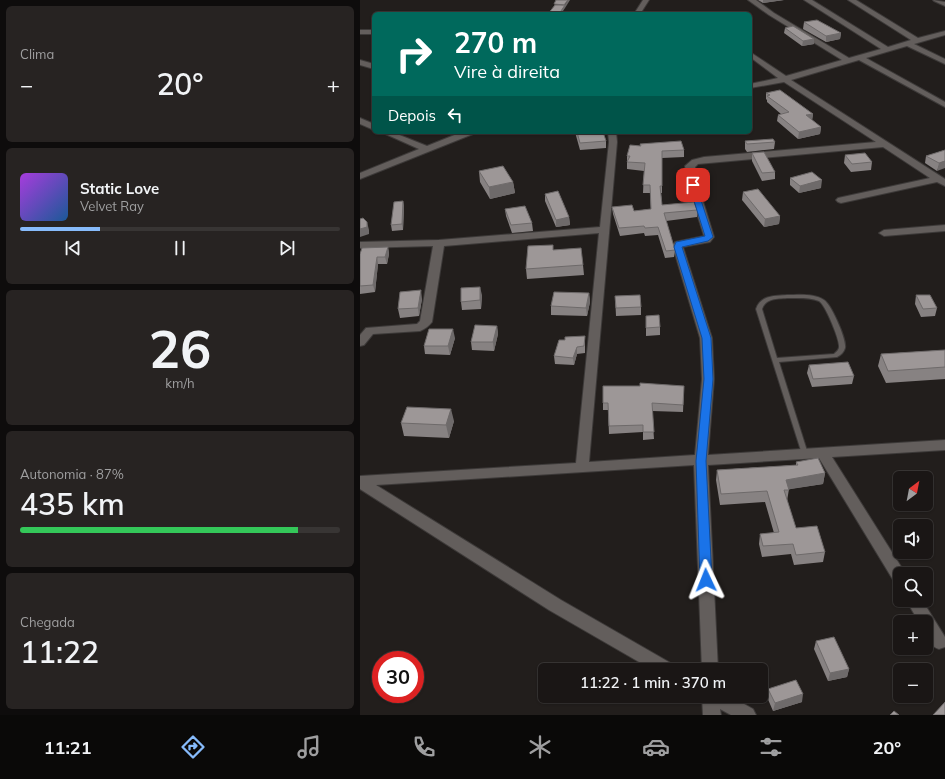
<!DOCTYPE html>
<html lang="pt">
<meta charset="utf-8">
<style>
body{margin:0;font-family:Mulish,sans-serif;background:#272322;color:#f1f3f6;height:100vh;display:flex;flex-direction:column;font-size:15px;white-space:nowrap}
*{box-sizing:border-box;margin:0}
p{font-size:13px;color:#9f9fa0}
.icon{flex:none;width:22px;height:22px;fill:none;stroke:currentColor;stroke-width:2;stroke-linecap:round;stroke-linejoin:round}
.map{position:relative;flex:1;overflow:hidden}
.panel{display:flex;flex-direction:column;gap:6px;padding:6px;background:#0e0c0c;width:360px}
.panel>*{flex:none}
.guide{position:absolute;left:12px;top:12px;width:380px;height:122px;border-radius:6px;box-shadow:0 1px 3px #0004,0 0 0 1px #383534;background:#00695c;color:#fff;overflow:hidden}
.needle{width:26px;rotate:32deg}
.tools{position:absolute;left:533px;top:471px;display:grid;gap:8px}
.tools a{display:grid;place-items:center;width:40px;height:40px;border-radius:6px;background:#1a1615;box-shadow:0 1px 3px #0004,0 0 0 1px #383534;font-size:20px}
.speed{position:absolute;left:12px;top:651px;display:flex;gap:8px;font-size:20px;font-weight:700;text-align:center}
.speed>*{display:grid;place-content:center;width:52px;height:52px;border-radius:50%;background:#1a1615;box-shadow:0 1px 3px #0004,0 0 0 1px #383534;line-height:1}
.speed .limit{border:6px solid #d22;background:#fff;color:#111}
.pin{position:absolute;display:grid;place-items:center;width:34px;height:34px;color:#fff;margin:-17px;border-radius:8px;box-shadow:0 2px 6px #0006}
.me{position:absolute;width:44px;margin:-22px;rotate:358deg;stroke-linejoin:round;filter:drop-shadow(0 0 3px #0008)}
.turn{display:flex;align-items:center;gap:14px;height:84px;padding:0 16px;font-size:18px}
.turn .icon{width:52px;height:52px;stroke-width:2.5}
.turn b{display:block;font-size:28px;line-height:34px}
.then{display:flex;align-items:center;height:38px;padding:0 16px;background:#0003;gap:8px;font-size:15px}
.big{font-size:30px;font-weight:600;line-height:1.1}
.panel .card{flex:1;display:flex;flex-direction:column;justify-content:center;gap:6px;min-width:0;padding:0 14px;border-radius:6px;background:#272322}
.panel .dial{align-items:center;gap:0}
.dial b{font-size:52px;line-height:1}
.song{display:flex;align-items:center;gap:12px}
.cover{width:48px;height:48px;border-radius:6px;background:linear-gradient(135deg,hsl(280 70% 55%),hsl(210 70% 35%))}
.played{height:4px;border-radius:2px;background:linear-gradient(90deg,#87bbfb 25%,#383534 25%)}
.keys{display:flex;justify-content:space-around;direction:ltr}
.heat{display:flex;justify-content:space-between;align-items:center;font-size:22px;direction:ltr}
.charge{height:6px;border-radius:3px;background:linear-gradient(90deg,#34c759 87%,#383534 0)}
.trip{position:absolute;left:178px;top:663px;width:230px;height:40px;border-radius:6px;background:#1a1615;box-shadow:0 1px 3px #0004,0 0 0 1px #383534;font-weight:600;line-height:40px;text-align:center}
.tabs{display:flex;height:64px;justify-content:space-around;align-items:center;background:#0a0908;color:#9f9fa0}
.tabs .icon{width:28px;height:28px}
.tabs .active{color:#87bbfb}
.tabs b{font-size:18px;color:#f1f3f6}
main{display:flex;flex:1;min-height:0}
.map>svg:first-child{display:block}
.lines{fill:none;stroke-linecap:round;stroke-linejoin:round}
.service-casing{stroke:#3d3a39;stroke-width:2}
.minor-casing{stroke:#3d3a39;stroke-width:2}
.service{fill:#635e5c;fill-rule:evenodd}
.minor{fill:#635e5c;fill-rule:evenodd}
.wall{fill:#878282}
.shaded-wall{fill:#6e6a6a}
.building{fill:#9d9797;stroke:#6e6a6a}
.route{fill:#1a73e8;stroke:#114b97}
</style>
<main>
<section class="panel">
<div class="card"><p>Clima</p>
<div class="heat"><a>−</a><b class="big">20°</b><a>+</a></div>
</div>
<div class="card">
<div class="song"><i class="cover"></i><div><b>Static Love</b><p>Velvet Ray</p></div></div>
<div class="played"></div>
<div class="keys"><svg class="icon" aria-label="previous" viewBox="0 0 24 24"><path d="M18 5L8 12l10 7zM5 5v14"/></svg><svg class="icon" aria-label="pause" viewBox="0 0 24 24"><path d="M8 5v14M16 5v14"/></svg><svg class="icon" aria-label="next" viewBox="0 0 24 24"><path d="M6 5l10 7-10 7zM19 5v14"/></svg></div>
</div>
<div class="card dial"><b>26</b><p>km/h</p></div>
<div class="card"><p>Autonomia · 87%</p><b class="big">435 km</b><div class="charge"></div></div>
<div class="card"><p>Chegada</p><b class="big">11:22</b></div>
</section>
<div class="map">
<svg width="585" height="715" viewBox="0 0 585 715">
<rect width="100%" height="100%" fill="#221e1c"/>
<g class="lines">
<g class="service-casing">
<path id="service" d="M427 295C438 295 454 293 464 300 471 304 487 340 485 348 484 352 481 355 477 357L419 362 448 454 447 456H443L442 454 396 309C401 295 414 296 427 295ZM427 298C437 298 450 297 459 301 465 304 480 340 479 347 479 350 476 352 474 354L417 358 402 309C406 298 417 299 427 298Z"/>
</g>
<g class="minor-casing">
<path id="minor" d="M283 0H289L280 14H274Z
M388 0H396L414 13 489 58 521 49 444 0H452L528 47 551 40 488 0H496L558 38 585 31V35L554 44 585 59V64L547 46 506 58 585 102V107L499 60 431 80 585 179V186L577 182 481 203 478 202 476 200 478 198 570 178 523 147 338 164 335 167 338 185 354 237 350 242 323 247 352 338 354 379 348 455 585 440V450L472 457 545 573 540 574V584L535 583 459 458 348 465 358 670H342L334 465 16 485 201 600 314 665 316 670H293L189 610 0 489V476L216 463 239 233 84 246 72 322C69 326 65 329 60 331L13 334 4 345 0 346V335L6 328 57 324 60 321 73 246 0 248V242L79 240 240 227 249 142 248 132H256L257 142 229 462 335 455 342 379 340 338 313 247 315 242 344 236 328 185 325 166 332 160 344 157 516 142 424 82 390 88V84L418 78 390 57V52L426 76 482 60 409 15Z
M573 0 585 2V6L574 1Z
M0 30H14V34H0Z
M0 60 14 64V69L0 65Z
M0 118 14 124V130L0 124Z
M21 132H32L67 146 102 132H114L113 134 0 179V173L59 149Z
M585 225V231L524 236 519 233 524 230Z
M546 600H562L585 637V647L579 649C567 645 566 633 566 622H559Z
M342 696H370L393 709 396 715H371L360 709 361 715H343Z"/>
</g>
<use href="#service" class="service"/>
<use href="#minor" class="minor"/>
</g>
<path class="wall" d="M398 0H424L403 3Z
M444 22 481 33 480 39 466 42 443 29Z
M425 28 454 39V44L442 46 424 33Z
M406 93 453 114 452 120 461 127 460 134 438 139 417 121 418 115 421 114 407 102V100L406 99Z
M215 132H243L246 141V148L220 150Z
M385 141 415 142 414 149 387 152 385 149Z
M280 144 324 150V157L302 158V193H301L302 205 337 210V217L306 221 315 250 314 257 305 258 298 235 285 236 284 233 260 236 253 214 252 207 274 211 291 209 290 193H283L284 171 267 169V156L280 146Z
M585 150 577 171 565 163 566 156Z
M392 153 415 172V179L402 181 392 161Z
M485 155 512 162 511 170 491 172 484 163Z
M119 171 153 182 155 193 130 199 120 182Z
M430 178 461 188 439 193 430 185Z
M383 192 420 216 419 224 404 227 382 200Z
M185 194 209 217 210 225 196 227 185 201Z
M43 201 44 207 43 230 32 231 31 225Z
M145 209 172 223 173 231 152 233 146 216Z
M28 247 29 254 27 264H18L15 292 0 294V254Z
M194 250 223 265 224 275 167 279 166 269Z
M229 293 230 302 227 316 191 315V306Z
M122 295 121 309 102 310 101 302Z
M556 295 577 308 575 316 561 317 555 304Z
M255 296 281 307V315L256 316Z
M62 299 59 316 40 318 38 309Z
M286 316 300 327V335L286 336Z
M137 326 138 334 134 351 112 350 111 342Z
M225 336V353L217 354 214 365 195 364 194 356 205 340Z
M95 338 90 355 65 354 64 346Z
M585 350V379L526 383 518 366 521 354Z
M449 365 494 376 492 384 452 387 447 373Z
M324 386 323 412 292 411 294 439 283 440V432L249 434 248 410H243V403Z
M94 421 89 438 44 436 41 423Z
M436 462 465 473 463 484 429 489 427 501 436 528 465 552 463 562 434 565 431 554 402 557 399 544 400 534 414 533 405 502 360 505 356 480 357 470 436 465Z
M456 641 489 669 487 677 468 681 454 649Z
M408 689 442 702 413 711 407 697Z"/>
<path class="shaded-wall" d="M208 0H210L205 8 201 14H199Z
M403 0H424L403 3Z
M481 33 480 39 466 42V36Z
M454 39V44L442 46 443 41Z
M453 114 452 121 446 115Z
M461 127 460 134 438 139 439 132Z
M301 132H312L301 134Z
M585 161V168L577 171 579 163Z
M462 180 461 188 439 193 440 186Z
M153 182 155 193 130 199 129 187Z
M43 201 44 207 43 230 42 224Z
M420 216 419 224 404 227 405 219Z
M209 217 210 225 196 227V220Z
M7 222 9 230V234L0 237V229Z
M28 247 29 254 27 264 25 257Z
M17 257 18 264 15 292 13 285Z
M120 287 122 295 121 309 120 300Z
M61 290 62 299 59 316 58 308Z
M229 293 230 302 227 316 226 308Z
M137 326 138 334 134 351 133 342Z
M93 329 95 338 90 355 88 346Z
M217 347V354L214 365 213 358Z
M91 409 94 421 89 438 86 425Z
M465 473 463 484 425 490 426 480Z
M489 669 487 677 468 681 470 673Z
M443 694 442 702 413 711 415 703Z"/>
<path class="building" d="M196 0H208L204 5 194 4Z
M195 5H205L199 14H188Z
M457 20 481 33 466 36 444 22Z
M433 26 454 39 443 41 425 28Z
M420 90 453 114 446 115 461 127 439 132 418 115 429 112 407 96 410 95 406 93Z
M217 132H243L246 141 220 143Z
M413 139 415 142 387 144 385 141Z
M321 141 324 150 302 151V186H300L302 205 334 202 337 210 304 213 315 250 306 251 298 227 285 228 284 226 259 228 252 207 272 205 274 211 291 209 290 185H283L285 163 267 162 270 156H267L270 145 281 146 280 144Z
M585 150V161L579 163 566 156Z
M404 152 415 172 402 173 392 153Z
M505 153 512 162 492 164 485 155Z
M143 166 153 182 129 187 119 171Z
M452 172 462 180 440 186 430 178Z
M398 189 420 216 405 219 383 192Z
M198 191 209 217 196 220 185 194Z
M43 201 42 224 31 225 34 202Z
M165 206 172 223 151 225 145 209Z
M3 218 7 222V227L0 229V219Z
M193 245V250L221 248 223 265 166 269 168 246Z
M28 247 25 257H17L13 285 0 286V254L2 248Z
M120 287V300L101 302V288Z
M61 290 58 308 38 309 40 292Z
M194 292 229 293 226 308 191 306Z
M280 295 281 307 256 308 255 296Z
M556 295H570L577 308 563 309Z
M299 315 300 327 286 328V316Z
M115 325 137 326 133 342H111Z
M69 329H93L88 346H64Z
M225 336 224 346 217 347 213 358 194 356 199 340H205V337Z
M585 350V367L528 371 521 354Z
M488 362 494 376 453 379 449 365Z
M280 383 324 386 323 405 292 403 294 432H283V425L249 426 248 403H243V386H280Z
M47 407 91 409 86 425 41 423Z
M458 458 465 473 426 480 429 490H424L436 528 457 526 465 552 436 555 433 544 403 546 400 534 419 532 407 491 361 494 357 470 438 465 436 462Z
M474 637 489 669 470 673 456 641Z
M436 680 443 694 415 703 408 689Z
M585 702V715H573Z
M534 711 539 715H530Z"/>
<path class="route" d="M330 183H335L336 185 353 237 348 241 322 247 351 338 353 379 346 461 352 580 350 584 346 585 342 584 340 580 336 461 344 379 342 338 314 247 316 242 345 236 329 185Z"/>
</svg>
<div class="tools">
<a><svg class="needle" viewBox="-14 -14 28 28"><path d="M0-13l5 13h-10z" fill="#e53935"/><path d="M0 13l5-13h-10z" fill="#9f9fa0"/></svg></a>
<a><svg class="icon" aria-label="sound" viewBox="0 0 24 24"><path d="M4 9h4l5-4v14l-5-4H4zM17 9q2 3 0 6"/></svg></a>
<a><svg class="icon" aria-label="search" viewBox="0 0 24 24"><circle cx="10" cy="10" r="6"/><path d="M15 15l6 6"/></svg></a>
<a>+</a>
<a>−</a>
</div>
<div class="speed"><div class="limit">30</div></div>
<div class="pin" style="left:333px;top:185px;background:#d93025"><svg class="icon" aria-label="arrive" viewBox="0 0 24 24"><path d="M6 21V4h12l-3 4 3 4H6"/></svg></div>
<svg class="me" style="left:346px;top:580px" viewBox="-20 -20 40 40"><path d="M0-17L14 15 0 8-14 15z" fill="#1a73e8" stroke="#fff" stroke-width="4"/></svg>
<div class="trip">11:22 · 1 min · 370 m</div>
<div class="guide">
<div class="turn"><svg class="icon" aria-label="right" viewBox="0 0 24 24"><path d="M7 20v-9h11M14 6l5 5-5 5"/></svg><div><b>270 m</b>Vire à direita</div></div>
<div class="then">Depois<svg class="icon" aria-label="left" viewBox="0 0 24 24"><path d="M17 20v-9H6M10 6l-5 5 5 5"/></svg></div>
</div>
</div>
</main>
<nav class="tabs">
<b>11:21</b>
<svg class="icon active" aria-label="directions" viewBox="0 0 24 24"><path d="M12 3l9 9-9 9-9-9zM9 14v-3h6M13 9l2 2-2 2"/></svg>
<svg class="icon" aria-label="music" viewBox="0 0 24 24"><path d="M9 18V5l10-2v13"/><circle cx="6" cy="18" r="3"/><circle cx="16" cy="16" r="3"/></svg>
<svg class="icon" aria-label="phone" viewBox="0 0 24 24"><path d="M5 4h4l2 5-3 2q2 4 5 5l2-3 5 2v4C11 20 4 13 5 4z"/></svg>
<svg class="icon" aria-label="climate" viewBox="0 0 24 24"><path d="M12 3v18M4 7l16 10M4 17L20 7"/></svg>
<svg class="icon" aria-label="car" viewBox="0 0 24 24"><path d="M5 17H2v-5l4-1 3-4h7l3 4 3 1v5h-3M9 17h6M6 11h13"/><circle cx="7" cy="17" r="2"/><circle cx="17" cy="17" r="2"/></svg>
<svg class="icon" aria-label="filters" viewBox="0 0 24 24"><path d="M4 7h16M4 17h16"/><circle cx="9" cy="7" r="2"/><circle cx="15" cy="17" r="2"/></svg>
<b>20°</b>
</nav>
